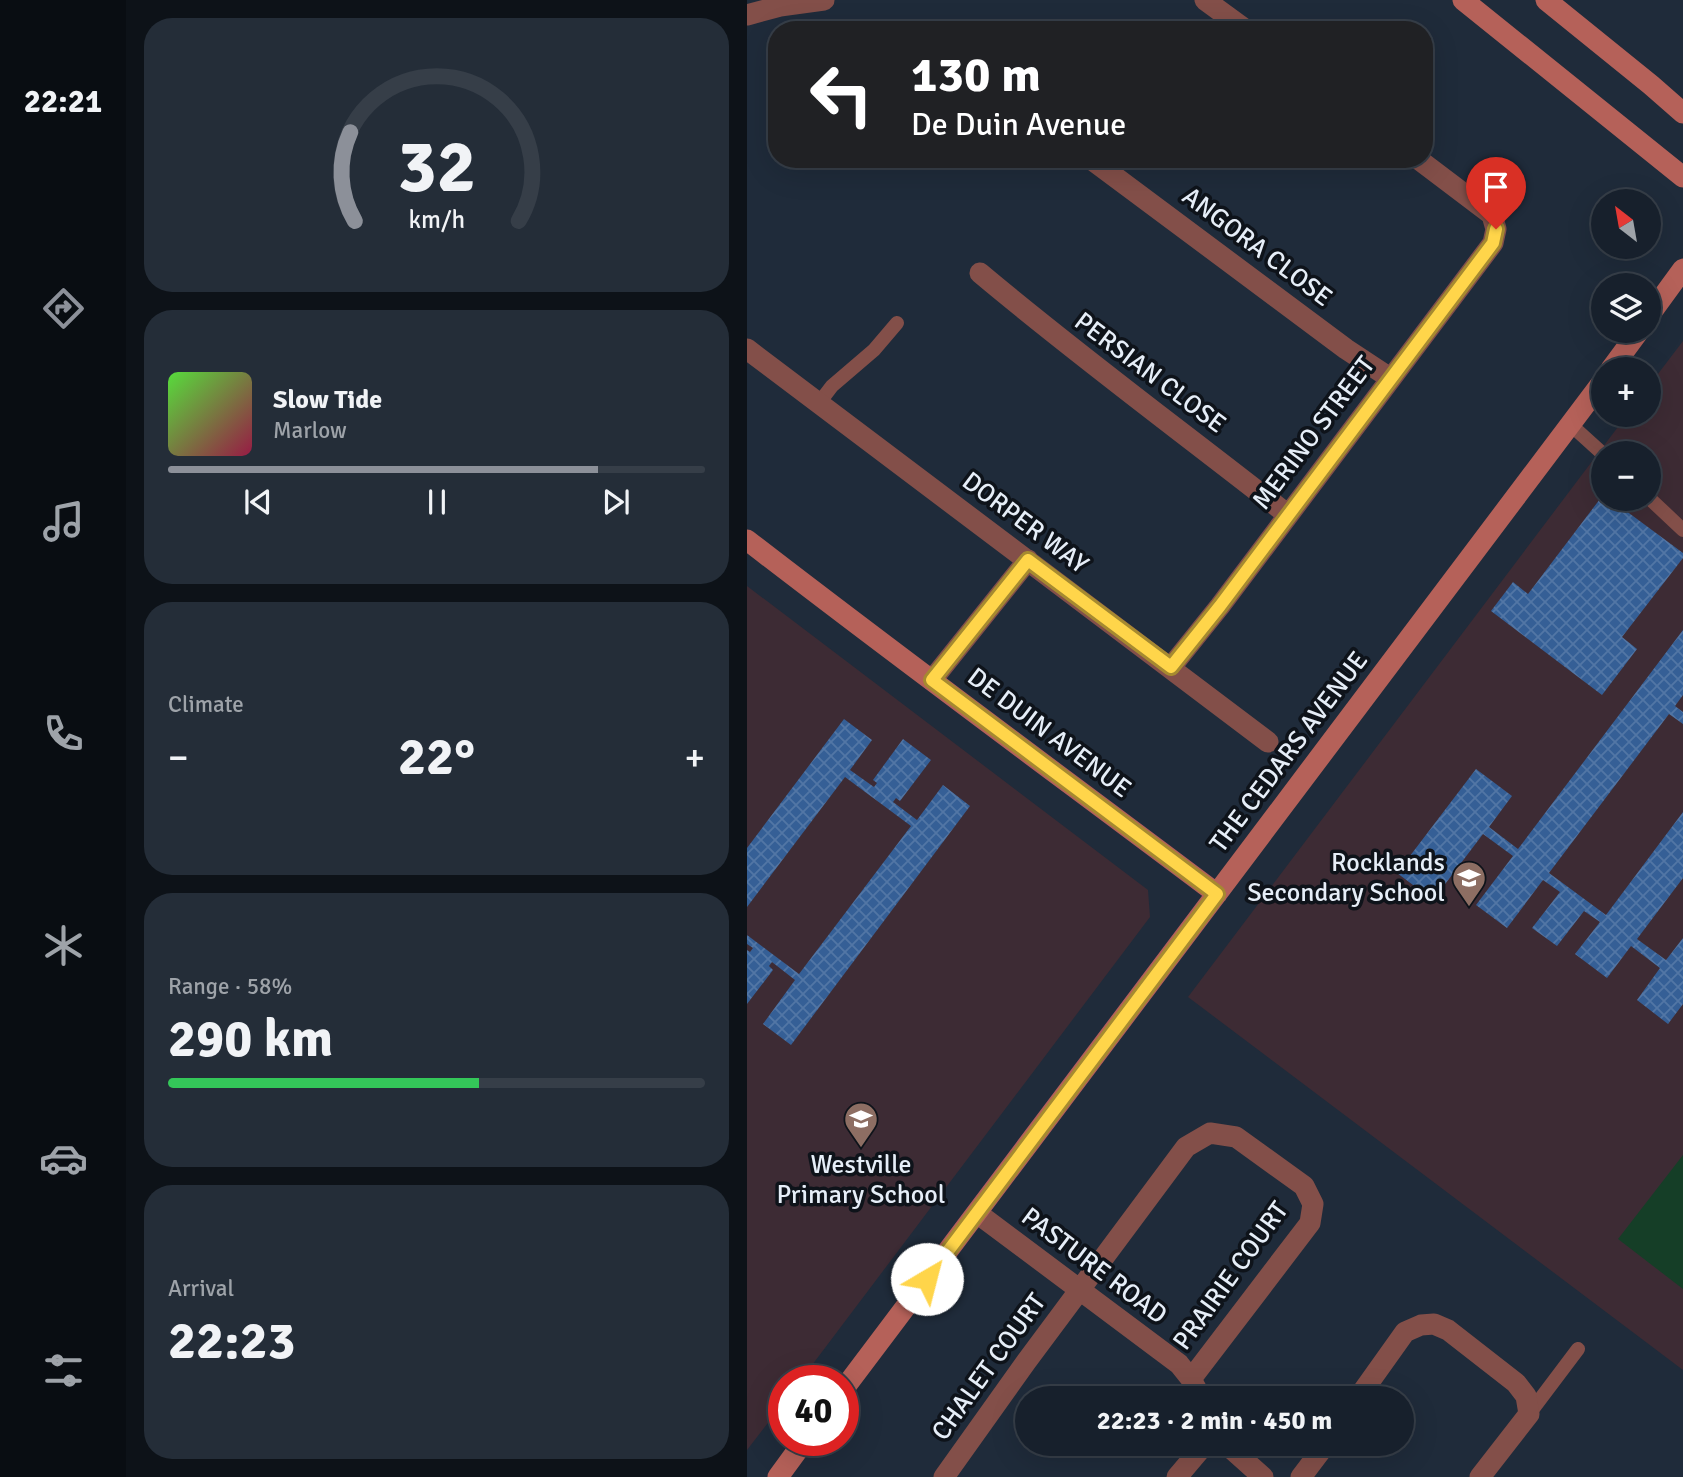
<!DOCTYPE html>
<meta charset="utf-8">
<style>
body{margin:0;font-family:Signika,sans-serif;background:#242d38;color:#f1f3f6;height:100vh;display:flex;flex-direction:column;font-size:26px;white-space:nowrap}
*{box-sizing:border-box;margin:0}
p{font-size:23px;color:#9ea3a9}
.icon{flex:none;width:38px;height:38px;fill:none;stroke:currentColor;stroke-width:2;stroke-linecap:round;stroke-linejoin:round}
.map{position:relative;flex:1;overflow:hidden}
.panel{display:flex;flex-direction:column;gap:18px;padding:18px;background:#0d1218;width:621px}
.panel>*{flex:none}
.hud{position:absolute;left:21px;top:21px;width:665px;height:147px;border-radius:28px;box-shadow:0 7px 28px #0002,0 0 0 2px #363e48;background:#202124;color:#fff;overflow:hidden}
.needle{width:46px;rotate:329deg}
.buttons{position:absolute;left:844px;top:189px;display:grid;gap:14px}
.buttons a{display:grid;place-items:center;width:70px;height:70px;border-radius:50%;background:#17202c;box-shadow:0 7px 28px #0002,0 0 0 2px #363e48;font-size:35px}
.speed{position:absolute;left:21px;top:1365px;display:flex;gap:14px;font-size:35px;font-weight:700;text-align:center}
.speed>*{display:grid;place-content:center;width:91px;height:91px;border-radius:50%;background:#17202c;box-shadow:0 7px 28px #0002,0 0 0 2px #363e48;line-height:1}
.speed .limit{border:10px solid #d22;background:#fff;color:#111}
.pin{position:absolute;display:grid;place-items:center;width:60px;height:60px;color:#fff;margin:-72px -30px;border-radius:50% 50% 50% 0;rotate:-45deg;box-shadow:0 0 7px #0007}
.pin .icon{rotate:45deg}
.me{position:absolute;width:77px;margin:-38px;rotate:37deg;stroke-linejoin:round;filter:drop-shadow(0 0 5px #0008)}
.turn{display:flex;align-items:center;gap:24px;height:147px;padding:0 28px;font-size:32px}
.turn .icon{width:91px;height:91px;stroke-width:2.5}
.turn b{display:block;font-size:49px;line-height:60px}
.big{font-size:52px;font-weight:700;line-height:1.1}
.panel .widget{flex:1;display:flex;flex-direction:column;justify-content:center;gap:10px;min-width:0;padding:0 24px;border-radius:28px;background:#242d38}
.panel .dial{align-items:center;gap:0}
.dial svg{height:182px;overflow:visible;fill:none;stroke:#363e48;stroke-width:7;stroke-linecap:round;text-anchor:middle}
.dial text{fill:#f1f3f6;stroke:none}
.song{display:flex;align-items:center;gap:21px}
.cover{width:84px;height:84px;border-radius:10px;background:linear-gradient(135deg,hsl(110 70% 55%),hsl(340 70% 35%))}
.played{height:7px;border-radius:4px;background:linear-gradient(90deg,#8c9099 80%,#363e48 80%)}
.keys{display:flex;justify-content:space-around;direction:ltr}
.heat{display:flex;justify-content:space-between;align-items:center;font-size:38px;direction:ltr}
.charge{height:10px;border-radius:5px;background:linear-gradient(90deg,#34c759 58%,#363e48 0)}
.trip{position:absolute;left:268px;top:1386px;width:399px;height:70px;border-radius:35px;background:#17202c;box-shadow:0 7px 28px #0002,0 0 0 2px #363e48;font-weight:700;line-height:70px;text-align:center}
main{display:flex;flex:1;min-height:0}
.menu{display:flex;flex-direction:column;width:126px;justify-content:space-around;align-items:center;background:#090d12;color:#9ea3a9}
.menu .icon{width:49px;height:49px}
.menu .selected{color:#8c9099}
.menu b{font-size:32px;color:#f1f3f6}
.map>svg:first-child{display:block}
.education{fill:#3d2b34;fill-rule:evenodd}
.grass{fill:#153e27}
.building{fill:url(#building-cross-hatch)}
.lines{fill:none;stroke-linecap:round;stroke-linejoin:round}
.lane{stroke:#834f49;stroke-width:14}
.street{stroke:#834f49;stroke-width:21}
.secondary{stroke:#b56159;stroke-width:21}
.route-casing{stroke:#a68a30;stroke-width:18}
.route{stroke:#ffd54a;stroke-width:12}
.labels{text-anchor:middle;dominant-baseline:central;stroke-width:7;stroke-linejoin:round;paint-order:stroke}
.street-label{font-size:26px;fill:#e6eef8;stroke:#0e131a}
.poi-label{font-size:26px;fill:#e6eef8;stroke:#0e131a;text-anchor:end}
</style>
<main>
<nav class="menu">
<b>22:21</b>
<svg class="icon selected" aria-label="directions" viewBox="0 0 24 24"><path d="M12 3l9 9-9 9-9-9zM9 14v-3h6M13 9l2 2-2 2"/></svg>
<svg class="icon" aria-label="music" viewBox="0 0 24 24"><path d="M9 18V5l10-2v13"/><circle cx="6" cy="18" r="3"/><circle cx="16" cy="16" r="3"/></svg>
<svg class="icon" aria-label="phone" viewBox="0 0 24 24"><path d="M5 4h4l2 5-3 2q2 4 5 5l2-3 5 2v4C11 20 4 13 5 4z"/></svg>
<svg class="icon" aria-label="climate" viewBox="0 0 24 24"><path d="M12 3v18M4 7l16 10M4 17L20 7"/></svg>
<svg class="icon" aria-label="car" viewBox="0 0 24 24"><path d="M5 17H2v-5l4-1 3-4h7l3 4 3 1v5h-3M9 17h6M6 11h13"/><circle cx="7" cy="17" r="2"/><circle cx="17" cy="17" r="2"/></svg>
<svg class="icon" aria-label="filters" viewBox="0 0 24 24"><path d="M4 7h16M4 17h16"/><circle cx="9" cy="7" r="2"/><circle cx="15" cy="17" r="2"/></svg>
</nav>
<section class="panel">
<div class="widget dial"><svg viewBox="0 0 100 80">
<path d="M14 69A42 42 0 1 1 86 69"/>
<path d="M14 69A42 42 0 0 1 12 30" stroke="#8c9099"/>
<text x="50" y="56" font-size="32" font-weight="700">32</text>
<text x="50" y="72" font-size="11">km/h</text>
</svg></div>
<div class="widget">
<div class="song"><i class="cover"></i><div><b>Slow Tide</b><p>Marlow</p></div></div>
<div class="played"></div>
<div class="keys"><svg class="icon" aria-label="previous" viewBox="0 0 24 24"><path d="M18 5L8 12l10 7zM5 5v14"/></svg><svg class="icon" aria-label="pause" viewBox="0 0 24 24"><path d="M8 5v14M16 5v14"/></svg><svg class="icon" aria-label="next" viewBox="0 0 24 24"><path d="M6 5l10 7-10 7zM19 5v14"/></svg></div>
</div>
<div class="widget"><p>Climate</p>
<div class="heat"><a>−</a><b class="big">22°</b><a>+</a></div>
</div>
<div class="widget"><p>Range · 58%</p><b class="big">290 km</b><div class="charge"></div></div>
<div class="widget"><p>Arrival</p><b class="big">22:23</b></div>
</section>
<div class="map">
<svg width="936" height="1477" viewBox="0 0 936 1477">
<defs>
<pattern id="building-cross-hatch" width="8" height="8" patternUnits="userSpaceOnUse" patternTransform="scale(1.75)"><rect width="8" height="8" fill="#355f96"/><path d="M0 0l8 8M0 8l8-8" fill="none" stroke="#5276a5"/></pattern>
</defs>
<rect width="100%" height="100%" fill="#1f2b3a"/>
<path class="education" d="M936 341V1370L441 997 880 415H901V387ZM856 453H901V499H856Z
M0 586 401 890 403 917 53 1381H37V1402L0 1450Z"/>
<path class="grass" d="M936 1155V1289L871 1239Z"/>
<path class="building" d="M856 495V499H863L936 553V558L875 637 890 649 855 695 744 611 766 582 781 594Z
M936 630V695L928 706 936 712V724L922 714 802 873 859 915 936 812V878L890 939 919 960 936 938V1004L921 1024 890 1000 913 968 884 946 860 978 828 954 853 922 837 911 810 946 785 928 813 892 796 880 760 928 729 905 766 856 736 834 686 900 650 873 729 769 765 796 742 827 771 849Z
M97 719 125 740 103 770 127 787 130 783 126 780 156 739 184 760 153 801 149 798 146 802 170 820 196 785 223 806 44 1045 16 1024 48 980 25 962 22 966 26 970 0 1004V950L3 952 6 948 0 944V935L52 974 164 826 98 777 0 907V848Z"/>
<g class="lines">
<path class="lane" d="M72 403 85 386 127 350 150 323
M824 425 856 454
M901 497 936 530
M782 1414 831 1349"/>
<path class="street" d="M458 0 499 30
M0 15 33 6 77 0
M344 159 599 349 643 378
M233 273C333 357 438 434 541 515
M0 349 521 742
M424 667 473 606 746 243 749 229 745 215 671 159
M185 680 281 560
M230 1213 432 1364 444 1379 454 1398
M611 1398 658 1332 674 1325 687 1324 701 1330 769 1383 779 1396 782 1414 733 1477
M479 1444 516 1477
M197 1477 279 1362 439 1147 463 1133 489 1137 557 1186 566 1204 563 1223 444 1379
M430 1477 458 1444
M554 1477 579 1444"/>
<path class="secondary" d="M716 0 936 177
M799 0 904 85 936 113
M901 317 936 269
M864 369 892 331
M0 540C155 660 313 776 470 894
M96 1390 856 381
M31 1477 58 1440"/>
</g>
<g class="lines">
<g class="route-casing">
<path id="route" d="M180 1279 470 894 185 680 281 560 424 667 473 606 746 243 749 229"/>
</g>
<use href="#route" class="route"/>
</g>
<defs>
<g id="school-pin" transform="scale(1.75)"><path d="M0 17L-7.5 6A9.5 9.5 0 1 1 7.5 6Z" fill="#8d6e63" stroke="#0e131a"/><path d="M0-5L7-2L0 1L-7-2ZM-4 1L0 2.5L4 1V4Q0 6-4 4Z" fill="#fff"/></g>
</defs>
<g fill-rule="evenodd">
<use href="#school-pin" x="722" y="878"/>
<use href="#school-pin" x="114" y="1119"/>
</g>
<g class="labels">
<g class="street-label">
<text transform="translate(510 247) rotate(37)">ANGORA CLOSE</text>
<text transform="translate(403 373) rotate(37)">PERSIAN CLOSE</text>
<text transform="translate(567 433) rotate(-53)">MERINO STREET</text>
<text transform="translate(278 523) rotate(37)">DORPER WAY</text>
<text transform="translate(302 733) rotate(37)">DE DUIN AVENUE</text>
<text transform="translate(542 752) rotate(-53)">THE CEDARS AVENUE</text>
<text transform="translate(347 1266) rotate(37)">PASTURE ROAD</text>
<text transform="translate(484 1276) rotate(-54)">PRAIRIE COURT</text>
<text transform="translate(242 1367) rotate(-54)">CHALET COURT</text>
</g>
<g class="poi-label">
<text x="698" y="863">Rocklands<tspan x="698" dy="30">Secondary School</tspan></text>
<text x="114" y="1165" text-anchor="middle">Westville<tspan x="114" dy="30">Primary School</tspan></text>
</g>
</g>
</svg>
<div class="buttons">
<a><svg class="needle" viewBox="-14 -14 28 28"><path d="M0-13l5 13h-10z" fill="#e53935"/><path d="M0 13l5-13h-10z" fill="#9ea3a9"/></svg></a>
<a><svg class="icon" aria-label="layers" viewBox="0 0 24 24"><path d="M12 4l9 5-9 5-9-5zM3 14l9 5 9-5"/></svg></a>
<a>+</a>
<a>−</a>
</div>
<div class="speed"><div class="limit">40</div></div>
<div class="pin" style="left:749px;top:229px;background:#d93025"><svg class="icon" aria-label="arrive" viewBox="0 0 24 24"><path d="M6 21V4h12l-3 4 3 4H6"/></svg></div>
<svg class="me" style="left:180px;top:1279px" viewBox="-20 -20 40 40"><circle r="19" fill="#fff"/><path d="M0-13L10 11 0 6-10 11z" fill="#ffd54a"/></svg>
<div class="trip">22:23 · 2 min · 450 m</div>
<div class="hud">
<div class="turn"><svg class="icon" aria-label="left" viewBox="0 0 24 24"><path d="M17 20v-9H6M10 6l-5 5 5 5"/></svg><div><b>130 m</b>De Duin Avenue</div></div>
</div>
</div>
</main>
